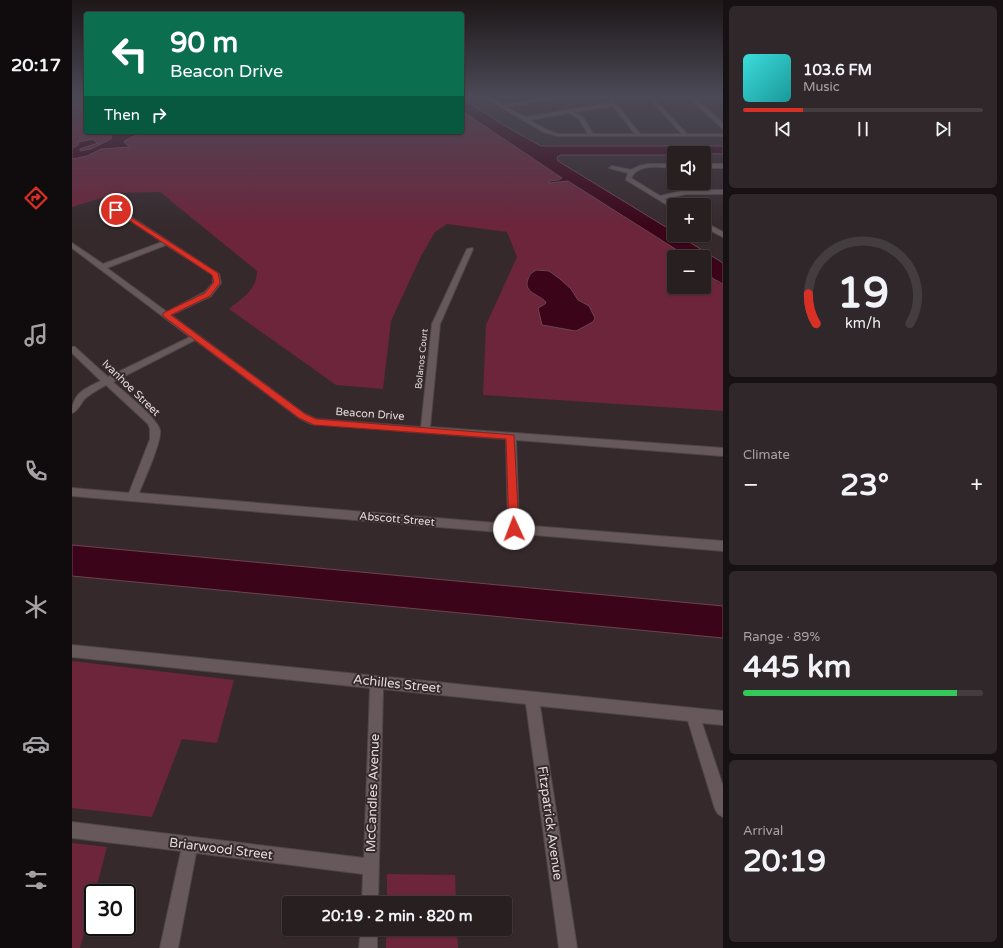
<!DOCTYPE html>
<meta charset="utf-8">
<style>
body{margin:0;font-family:"Varela Round",sans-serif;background:#30272a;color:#f1f3f6;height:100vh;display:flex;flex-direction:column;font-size:15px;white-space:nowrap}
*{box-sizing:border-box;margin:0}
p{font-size:13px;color:#a5a2a5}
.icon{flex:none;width:22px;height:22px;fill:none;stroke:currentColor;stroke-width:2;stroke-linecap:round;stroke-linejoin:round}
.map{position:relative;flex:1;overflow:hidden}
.details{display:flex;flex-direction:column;gap:6px;padding:6px;background:#161112;width:280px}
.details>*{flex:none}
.guide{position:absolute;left:12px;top:12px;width:380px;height:122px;border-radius:4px;box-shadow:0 1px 3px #0004,0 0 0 1px #443d3f;background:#0b6e4f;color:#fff;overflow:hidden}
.tools{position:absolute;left:595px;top:146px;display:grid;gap:8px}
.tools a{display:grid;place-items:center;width:44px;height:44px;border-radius:4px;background:#281f21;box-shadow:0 1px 3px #0004,0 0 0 1px #443d3f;font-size:20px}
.speed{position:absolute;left:12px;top:884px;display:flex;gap:8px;font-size:20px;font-weight:700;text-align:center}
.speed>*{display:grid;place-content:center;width:52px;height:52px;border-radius:50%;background:#281f21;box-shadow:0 1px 3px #0004,0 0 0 1px #443d3f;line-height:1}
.speed .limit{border:2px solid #111;border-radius:6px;background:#fff;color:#111}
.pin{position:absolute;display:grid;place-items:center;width:34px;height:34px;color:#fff;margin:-17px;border:2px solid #fff;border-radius:50%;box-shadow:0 1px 4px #0007}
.me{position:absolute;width:44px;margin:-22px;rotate:358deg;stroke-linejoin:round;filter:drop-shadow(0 0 3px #0008)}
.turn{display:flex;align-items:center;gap:14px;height:84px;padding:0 20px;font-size:18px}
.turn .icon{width:52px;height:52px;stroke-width:2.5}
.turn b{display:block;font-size:28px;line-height:34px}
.then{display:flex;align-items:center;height:38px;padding:0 20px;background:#0003;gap:8px;font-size:15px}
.big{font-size:30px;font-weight:700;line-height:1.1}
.details .widget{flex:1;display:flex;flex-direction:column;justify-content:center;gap:6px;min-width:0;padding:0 14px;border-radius:6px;background:#30272a}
.details .dial{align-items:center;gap:0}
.dial svg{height:104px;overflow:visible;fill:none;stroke:#443d3f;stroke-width:7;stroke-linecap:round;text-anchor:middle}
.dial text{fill:#f1f3f6;stroke:none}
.song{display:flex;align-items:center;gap:12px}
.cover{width:48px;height:48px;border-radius:6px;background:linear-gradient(135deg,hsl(180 70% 55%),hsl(180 70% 35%))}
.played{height:4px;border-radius:2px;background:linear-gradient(90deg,#d93025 25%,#443d3f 25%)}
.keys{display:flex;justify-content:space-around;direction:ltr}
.heat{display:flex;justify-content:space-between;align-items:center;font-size:22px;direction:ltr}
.charge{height:6px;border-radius:3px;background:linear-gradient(90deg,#34c759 89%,#443d3f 0)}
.trip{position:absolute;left:210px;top:896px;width:230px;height:40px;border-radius:4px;background:#281f21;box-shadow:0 1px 3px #0004,0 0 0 1px #443d3f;font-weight:700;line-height:40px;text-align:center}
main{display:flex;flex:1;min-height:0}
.dock{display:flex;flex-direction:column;width:72px;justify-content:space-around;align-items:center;background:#100c0d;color:#a5a2a5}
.dock .icon{width:28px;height:28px}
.dock .on{color:#d93025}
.dock b{font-size:18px;color:#f1f3f6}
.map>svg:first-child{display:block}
.green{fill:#6c253b}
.water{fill:#3b0418;stroke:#6d4452}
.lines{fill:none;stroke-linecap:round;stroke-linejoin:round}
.street-casing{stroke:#4f4648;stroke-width:2}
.secondary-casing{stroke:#4f4648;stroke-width:2}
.street{fill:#66585b;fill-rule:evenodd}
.secondary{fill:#66585b;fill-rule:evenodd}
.route{fill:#d93025;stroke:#8d1f18}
.labels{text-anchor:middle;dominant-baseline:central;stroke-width:4;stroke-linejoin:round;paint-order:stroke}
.far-street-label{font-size:9px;fill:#e2dadb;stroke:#35292c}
.street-label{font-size:11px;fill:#e2dadb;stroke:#35292c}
.near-street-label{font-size:13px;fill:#e2dadb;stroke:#35292c}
</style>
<main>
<nav class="dock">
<b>20:17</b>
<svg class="icon on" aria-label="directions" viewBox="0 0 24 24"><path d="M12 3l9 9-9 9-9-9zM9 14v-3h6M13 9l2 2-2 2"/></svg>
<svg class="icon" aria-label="music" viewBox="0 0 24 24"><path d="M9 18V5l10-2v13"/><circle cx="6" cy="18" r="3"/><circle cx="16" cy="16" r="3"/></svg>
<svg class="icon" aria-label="phone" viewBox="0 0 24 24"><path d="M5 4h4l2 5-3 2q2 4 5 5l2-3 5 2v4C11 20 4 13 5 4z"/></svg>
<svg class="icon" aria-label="climate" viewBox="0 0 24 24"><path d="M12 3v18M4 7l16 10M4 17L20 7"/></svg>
<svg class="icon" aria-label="car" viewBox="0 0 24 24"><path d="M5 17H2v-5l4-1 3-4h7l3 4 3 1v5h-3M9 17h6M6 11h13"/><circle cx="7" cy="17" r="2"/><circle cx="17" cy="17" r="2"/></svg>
<svg class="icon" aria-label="filters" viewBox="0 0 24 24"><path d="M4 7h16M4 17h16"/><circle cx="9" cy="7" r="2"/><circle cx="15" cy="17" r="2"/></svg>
</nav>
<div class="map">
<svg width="651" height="948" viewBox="0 0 651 948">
<rect width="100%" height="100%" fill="#35292c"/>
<path class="green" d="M0 96H14V132H390V111L456 154 485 175 491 178 477 181H496L616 257H602V287H632V268L646 283 651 284V411L411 395 414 325 445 257 435 232 375 224 363 232 349 256 319 321 311 389 264 385 157 309C170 298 185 290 185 271L88 192 46 193 0 207Z
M0 661 162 680 145 743 110 739 80 817 0 808Z
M0 843 35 847 23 893H21V899L8 948H0Z
M315 874 383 875 384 903H315Z
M314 929H385L386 948H314Z"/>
<path class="water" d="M390 98 433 126 469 146H651V154L602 153V155H489L485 157 486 161 602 232V235H606L651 263V284L640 278 639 274 632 268V257H616L496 181 477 183V181L487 180 490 178 390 111Z
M69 133 54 140 52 142 58 147 29 149 15 156 0 159V148L6 145 7 142 20 139 26 143 8 149V151L19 149 39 139 40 137 38 135 40 134Z
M465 270 477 271 488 279 499 289 506 300 517 306 523 318 521 322 504 331 470 325 466 308 473 304 474 302C467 294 451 293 456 279 458 274 460 272 465 270Z
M0 545 651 606V638L0 576Z"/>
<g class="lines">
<g class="street-casing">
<path id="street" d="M410 96H415L430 105 486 96H494L434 107 453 117 539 103 534 96H538L568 134H610L575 96H579L615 134H651V136H486L471 132ZM541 106 563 134H521L511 117 502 112ZM497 113 507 119 516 134H486L475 130 457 120Z
M576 164H602V168C587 167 567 163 559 178L588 196 614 190H651V194H614L592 199 603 205 602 209 554 180 556 173 537 168 540 166 559 170 567 166Z
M632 164H651V168H632Z
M44 207 147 274 149 283 139 296 99 315 233 414 244 419 349 427 360 324 395 249 400 248 401 249 368 324 358 427 651 448V456L444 440 447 525 651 541V551L0 496V488L57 493 78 439V429L76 424 34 385C27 389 21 392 15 397 9 401 7 411 0 413 0 394 13 388 29 381L0 353V347H3L36 377 118 337 0 248V243L31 264 90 242 42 210 41 209ZM94 245 141 275V283L133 292 95 312 35 268ZM123 340 227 418 239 424 434 439 436 524 67 493C72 480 90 442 88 430 85 418 51 391 41 382Z
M632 222 651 232V237L632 227Z
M0 645 651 711V725L630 723 651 786V817L646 814 643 809 616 721 468 706 505 948H487L454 704 311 689 306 903H290L291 874 124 853 106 948H88L109 851 0 838V822L292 858 298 688 0 657Z
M289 929H305V948H287Z"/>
</g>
<g class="secondary-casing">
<path id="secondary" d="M615 96H621L651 123V129Z"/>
</g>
<use href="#street" class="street"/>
<use href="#secondary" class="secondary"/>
</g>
<linearGradient id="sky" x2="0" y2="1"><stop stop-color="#1d1718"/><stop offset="0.42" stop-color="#4b4956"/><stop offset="1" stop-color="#4b4956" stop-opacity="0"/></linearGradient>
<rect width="651" height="228" fill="url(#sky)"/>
<path class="route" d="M43 209H46L146 273 148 283 138 296 99 315 233 414 244 419 442 435 447 529 445 532H438L437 529 434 439 242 425 227 418 91 316V313L133 293 142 282 140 275 43 211Z"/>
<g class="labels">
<g class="far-street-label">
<text transform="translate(350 359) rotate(-84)">Bolanos Court</text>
</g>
<g class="street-label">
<text transform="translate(59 388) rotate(44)">Ivanhoe Street</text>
<text transform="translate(298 414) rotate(4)">Beacon Drive</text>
<text transform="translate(325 519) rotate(5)">Abscott Street</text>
</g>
<g class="near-street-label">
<text transform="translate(325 684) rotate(6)">Achilles Street</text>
<text transform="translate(301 793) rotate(-88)">McCandles Avenue</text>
<text transform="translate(478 823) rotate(82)">Fitzpatrick Avenue</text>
<text transform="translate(149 849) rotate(7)">Briarwood Street</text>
</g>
</g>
</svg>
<div class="tools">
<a><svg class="icon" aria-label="sound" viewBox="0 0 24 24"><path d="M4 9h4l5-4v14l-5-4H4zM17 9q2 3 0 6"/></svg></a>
<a>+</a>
<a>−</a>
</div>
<div class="speed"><div class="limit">30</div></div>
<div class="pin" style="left:44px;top:210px;background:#d93025"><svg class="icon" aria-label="arrive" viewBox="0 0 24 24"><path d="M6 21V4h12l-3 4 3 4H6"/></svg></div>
<svg class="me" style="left:442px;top:529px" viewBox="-20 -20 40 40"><circle r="19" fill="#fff"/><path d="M0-13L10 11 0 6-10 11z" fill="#d93025"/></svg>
<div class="trip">20:19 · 2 min · 820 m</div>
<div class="guide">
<div class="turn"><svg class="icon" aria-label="left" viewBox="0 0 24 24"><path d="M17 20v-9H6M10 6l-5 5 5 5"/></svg><div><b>90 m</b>Beacon Drive</div></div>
<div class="then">Then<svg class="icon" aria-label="right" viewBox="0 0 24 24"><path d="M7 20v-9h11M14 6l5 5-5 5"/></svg></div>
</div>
</div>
<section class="details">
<div class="widget">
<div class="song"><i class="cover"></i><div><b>103.6 FM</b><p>Music</p></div></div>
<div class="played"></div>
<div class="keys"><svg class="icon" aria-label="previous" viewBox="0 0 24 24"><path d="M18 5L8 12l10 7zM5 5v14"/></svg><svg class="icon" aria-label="pause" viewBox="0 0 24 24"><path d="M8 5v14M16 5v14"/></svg><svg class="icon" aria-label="next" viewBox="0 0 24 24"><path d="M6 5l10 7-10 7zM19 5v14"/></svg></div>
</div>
<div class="widget dial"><svg viewBox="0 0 100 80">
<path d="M14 69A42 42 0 1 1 86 69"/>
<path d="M14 69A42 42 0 0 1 8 46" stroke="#d93025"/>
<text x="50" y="56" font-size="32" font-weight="700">19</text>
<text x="50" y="72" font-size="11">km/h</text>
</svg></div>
<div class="widget"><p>Climate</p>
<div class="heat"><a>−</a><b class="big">23°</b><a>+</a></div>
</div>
<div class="widget"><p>Range · 89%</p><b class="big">445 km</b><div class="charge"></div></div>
<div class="widget"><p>Arrival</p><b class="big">20:19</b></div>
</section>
</main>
